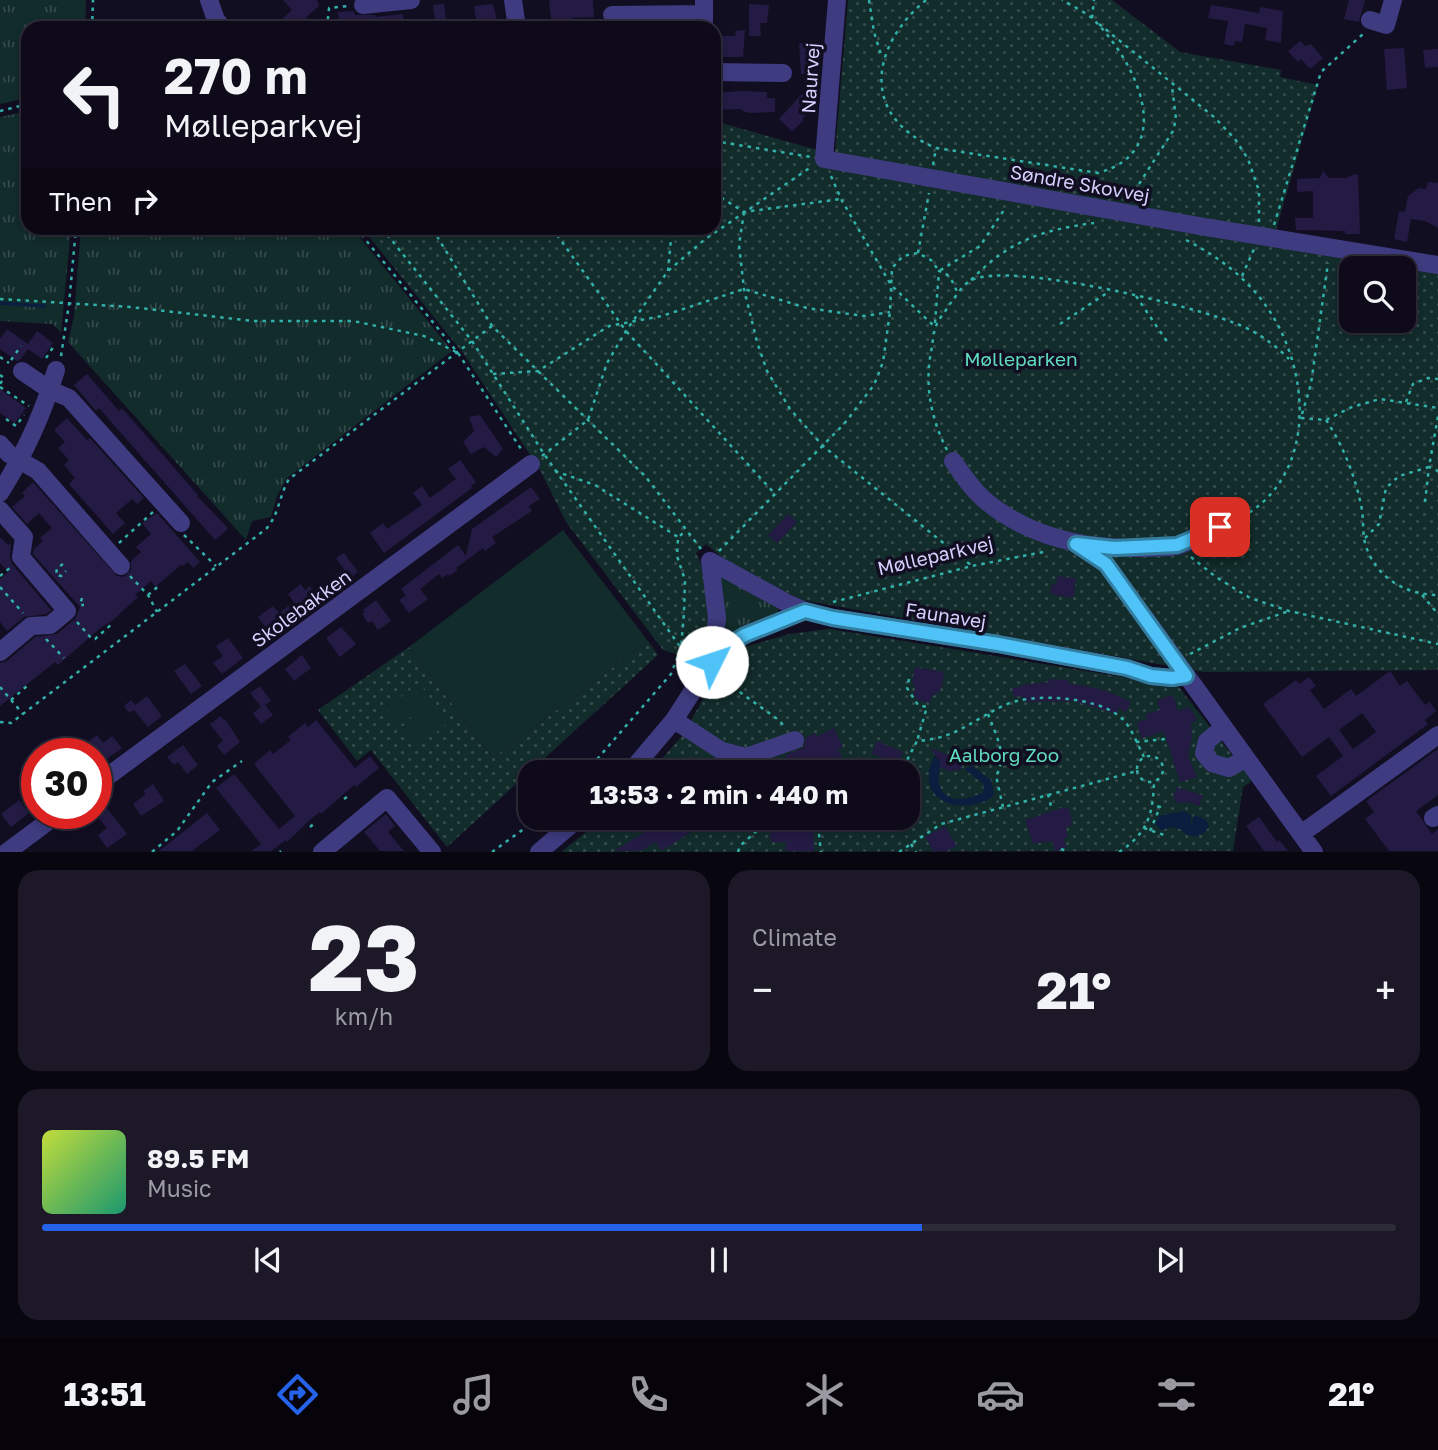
<!DOCTYPE html>
<meta charset="utf-8">
<style>
body{margin:0;font-family:"Golos Text",sans-serif;background:#1c1827;color:#f1f3f6;height:100vh;display:flex;flex-direction:column;font-size:26px;white-space:nowrap}
*{box-sizing:border-box;margin:0}
p{font-size:23px;color:#9b9aa2}
.icon{flex:none;width:38px;height:38px;fill:none;stroke:currentColor;stroke-width:2;stroke-linecap:round;stroke-linejoin:round}
.map{position:relative;height:852px;overflow:hidden}
.drawer{display:flex;flex-direction:column;gap:18px;padding:18px;background:#08060e;flex:1}
.drawer>*{flex:none}
.hud{position:absolute;left:21px;top:21px;width:700px;height:214px;border-radius:21px;box-shadow:0 4px 10px #0003,0 0 0 2px #2e2b39;background:#0e0a1a;color:#f1f3f6;overflow:hidden}
.controls{position:absolute;left:1339px;top:256px;display:grid;gap:14px}
.controls a{display:grid;place-items:center;width:77px;height:77px;border-radius:14px;background:#0e0a1a;box-shadow:0 4px 10px #0003,0 0 0 2px #2e2b39;font-size:35px}
.speed{position:absolute;left:21px;top:738px;display:flex;gap:14px;font-size:35px;font-weight:700;text-align:center}
.speed>*{display:grid;place-content:center;width:91px;height:91px;border-radius:50%;background:#0e0a1a;box-shadow:0 4px 10px #0003,0 0 0 2px #2e2b39;line-height:1}
.speed .limit{border:10px solid #d22;background:#fff;color:#111}
.pin{position:absolute;display:grid;place-items:center;width:60px;height:60px;color:#fff;margin:-30px;border-radius:14px;box-shadow:0 4px 10px #0006}
.me{position:absolute;width:77px;margin:-38px;rotate:49deg;stroke-linejoin:round;filter:drop-shadow(0 0 5px #0008)}
.turn{display:flex;align-items:center;gap:24px;height:147px;padding:0 28px;font-size:32px}
.turn .icon{width:91px;height:91px;stroke-width:2.5}
.turn b{display:block;font-size:49px;line-height:60px}
.then{display:flex;align-items:center;height:66px;padding:0 28px;background:#0003;gap:14px;font-size:26px}
.big{font-size:52px;font-weight:700;line-height:1.1}
.drawer .widget{flex:1;display:flex;flex-direction:column;justify-content:center;gap:10px;min-width:0;padding:0 24px;border-radius:21px;background:#1c1827}
.drawer .dial{align-items:center;gap:0}
.dial b{font-size:91px;line-height:1}
.song{display:flex;align-items:center;gap:21px}
.cover{width:84px;height:84px;border-radius:10px;background:linear-gradient(135deg,hsl(70 70% 55%),hsl(160 70% 35%))}
.played{height:7px;border-radius:4px;background:linear-gradient(90deg,#2563eb 65%,#2e2b39 65%)}
.keys{display:flex;justify-content:space-around;direction:ltr}
.heat{display:flex;justify-content:space-between;align-items:center;font-size:38px;direction:ltr}
.drawer .tiles{flex:1;display:grid;gap:18px;grid-template-columns:1fr 1fr}
.widget:last-child{grid-column:span 2}
.trip{position:absolute;left:518px;top:760px;width:402px;height:70px;border-radius:21px;background:#0e0a1a;box-shadow:0 4px 10px #0003,0 0 0 2px #2e2b39;font-weight:700;line-height:70px;text-align:center}
.dock{display:flex;height:112px;justify-content:space-around;align-items:center;background:#06040a;color:#9b9aa2}
.dock .icon{width:49px;height:49px}
.dock .current{color:#2563eb}
.dock b{font-size:32px;color:#f1f3f6}
.map>svg:first-child{display:block}
.grass{fill:url(#grass-tufts)}
.park{fill:url(#park-dots);fill-rule:evenodd}
.pitch{fill:#122c2b}
.water{fill:#0b1e3f}
.lines{fill:none;stroke-linecap:round;stroke-linejoin:round}
.stream{stroke:#0b1e3f;stroke-width:3.5}
.building{fill:#231b43;fill-rule:evenodd}
.path{stroke:#32b1a9;stroke-width:2.5;stroke-dasharray:3.5 5;stroke-linecap:butt}
.minor{stroke:#3e3b80;stroke-width:18}
.route-casing{stroke:#337fa1;stroke-width:18}
.route{stroke:#4fc3f7;stroke-width:12}
.labels{text-anchor:middle;dominant-baseline:central;stroke-width:7;stroke-linejoin:round;paint-order:stroke}
.street-label{font-size:19px;fill:#d6d1fe;stroke:#120e22}
.park-label{font-size:19px;fill:#5fdcbd;stroke:#120e22}
</style>
<div class="map">
<svg width="1438" height="852" viewBox="0 0 1438 852">
<defs>
<pattern id="grass-tufts" width="24" height="20" patternUnits="userSpaceOnUse" patternTransform="scale(1.75)"><rect width="24" height="20" fill="#122c2b"/><path d="M3 7l-1-3M5 7V3M7 7l1-3M15 17l-1-3M17 17v-4M19 17l1-3" fill="none" stroke="#344a4b"/></pattern>
<pattern id="park-dots" width="8" height="8" patternUnits="userSpaceOnUse" patternTransform="scale(1.75)"><rect width="8" height="8" fill="#122c2b"/><path d="M2 2h.1M6 6h.1" fill="none" stroke="#344a4b" stroke-width="1.8" stroke-linecap="round"/></pattern>
</defs>
<rect width="100%" height="100%" fill="#120e22"/>
<path class="grass" d="M0 0H86L85 28H28V98L0 104Z
M28 111V228H71L61 333 53 324 0 321V117Z
M81 228H352L452 351 287 478 277 496 271 517 252 521 246 540 68 342 74 316Z
M722 576 779 609 778 612 728 635H724L719 580Z"/>
<path class="park" d="M848 0H1112L1180 52 1281 70 1280 77 1318 85 1276 230 1438 269V670L1203 672 802 600 729 563 706 544 696 553C716 589 708 624 704 663L663 650 566 522 540 470 463 353 362 228H714V121L814 149 835 153ZM1351 268H1404V320H1351Z
M830 629 1178 686 1250 778 1251 782 1243 787 1233 851 561 852 605 817H908V772H650L682 736 721 668 745 647 789 634Z
M648 641 658 655 447 847 371 750 357 761 318 710 409 647 493 758Z"/>
<path class="pitch" d="M563 530 648 641 493 758 409 647Z
M419 683 433 701 399 726 386 709Z
M436 705 449 722 416 748 403 730Z"/>
<path class="water" d="M935 755 941 763C935 780 939 800 961 799 968 799 977 795 983 793L984 784 964 769 972 766 991 780 994 794C989 801 983 802 975 804 953 810 925 799 929 771 930 766 933 760 935 755Z
M1184 811 1191 815V827L1194 815 1206 820 1209 826C1203 838 1192 838 1182 832L1183 830 1173 827 1161 830 1155 824 1159 816Z"/>
<g class="lines">
<path class="stream" d="M0 303 44 306"/>
</g>
<path class="building" d="M283 0H317L319 6 306 17 316 28H282L278 23 292 10Z
M549 0H593L594 17 571 18V28H552Z
M1349 0H1365L1359 22 1344 19Z
M444 4 447 26 436 27 433 5Z
M493 4 499 28H477L474 6Z
M749 4 769 5 767 23H760L761 36H749Z
M1211 5 1259 13 1260 7 1283 11 1281 43 1265 40 1267 28 1245 24 1242 42 1235 41 1234 46 1224 44 1228 21 1208 18Z
M353 11 355 15H375V17L403 14 405 28H339L338 12Z
M745 30 743 57H718V46H721V36H736L735 31Z
M1300 41 1305 46 1311 44 1323 58 1310 69 1301 59 1298 62 1288 51Z
M799 43 819 44 816 74H801Z
M1404 48 1407 88 1387 90 1384 49Z
M1438 49V67L1425 68 1423 50Z
M742 91 767 92V98H775V112L751 113 742 111V109L714 110V93Z
M802 94 814 105 802 119 804 120 792 131 779 119Z
M1323 171 1329 178H1347L1354 174 1358 175 1360 234H1345V231L1296 230 1295 218H1313V191L1297 192V179L1320 178Z
M1428 182 1438 183V228L1425 221 1411 219 1407 242 1394 239 1399 211 1405 212 1408 196 1419 188 1426 189Z
M7 329 28 344 37 331 53 343 42 359 28 349 20 360 17 361 0 349V339Z
M87 374 119 411 122 408 198 495 197 496 227 527V530L215 540 99 408 96 411 74 385Z
M0 389 26 408 15 423 0 413Z
M480 415 503 449 496 457 484 447 471 454 463 442 474 431 469 417Z
M67 418 87 440 90 438 144 498 137 504 132 499 116 513 125 523 113 534 69 484 75 478 64 465 69 460 58 448 65 442 54 430Z
M460 460 476 482 471 486 472 488 384 553 370 533 383 523 387 529 422 505 413 493 422 486 430 498 456 479 448 469Z
M33 482 117 576 124 577 131 570V561L141 552 136 547 151 534 142 523 157 513 200 562 193 568 188 562 183 566 182 564 155 587 151 581 135 595 138 597 113 620 99 629 58 665 55 662 0 706V663L7 661 35 637 57 634 75 619 80 607 33 554 34 549 43 541 40 538 52 528 39 513 27 524 12 507 25 496 22 493Z
M531 487 540 499 529 506 532 511 492 537 496 543 485 551 483 548 456 568 458 570 449 576 448 574 442 578 439 574 420 589 428 599 409 613 399 600 406 596 401 589 458 545 466 556 472 529Z
M788 514 797 522 777 543 768 535Z
M0 537 8 545 11 544 10 556 12 564 51 610 46 614 24 617 7 631 0 622V579L8 572 0 563Z
M344 553 358 572 341 585 334 576 344 569 336 558Z
M1058 576 1076 579 1073 598 1050 594 1052 584 1056 585Z
M301 584 305 590 310 586 319 601 305 611 304 608 272 636 258 617 273 606 279 613 294 602 288 594Z
M376 600 391 621 378 630 372 621 368 623 362 614 365 612 363 610Z
M341 627 356 644 340 657 326 638Z
M228 638 243 658 222 674 213 663 223 656 216 646Z
M302 655 311 668 294 681 285 669Z
M185 664 202 686 191 694 174 671Z
M915 667 944 672 942 686 939 692 931 697 930 703 917 700 913 694 916 688 912 683Z
M1390 671 1400 686 1407 681 1425 705 1430 702 1436 711 1425 720 1428 724 1331 796 1316 776 1343 756 1329 737 1302 757 1263 704 1296 680 1299 684 1309 677 1316 686 1310 690 1324 709 1351 689 1356 696ZM1362 713 1376 732 1353 749 1339 730Z
M1049 679 1068 680V683L1105 690 1131 702 1126 712 1119 708 1116 714 1074 701 1024 702 1023 696 1014 697 1012 688 1021 687V685L1049 682Z
M260 686 271 701 265 705 273 715 261 724 253 713 261 707 250 693Z
M1173 695 1178 711 1189 707 1197 719 1191 724 1192 737 1188 756 1197 777 1180 782 1164 732 1141 738 1137 722 1147 719 1146 714 1160 710 1157 700Z
M147 696 162 716 148 727 134 710 129 713 124 706 131 700 135 705Z
M221 716 224 720 225 719 240 742 224 755 217 746 223 741 210 724Z
M316 720 355 768 370 756 379 768 356 787 354 785 321 814 320 812 312 818 287 842 286 840 271 851H251L261 844 216 788 234 774 279 829 295 816 254 764 270 750 273 754 291 740 288 737 305 723 308 727Z
M834 728 843 747 838 749 842 756 839 758 846 772H827L824 766 811 772H804L801 765 797 768 795 764 790 766 785 755 803 748 806 737 815 733 816 737Z
M97 735 103 743 112 736 122 748 101 763 86 743Z
M877 741 903 752 898 764 872 754Z
M183 745 198 765 187 774 178 762 174 765 167 757Z
M930 748 964 761 960 771 953 769 952 772 939 767 941 763Z
M1438 749V795L1416 811 1432 834 1438 829V851H1389L1365 819 1374 812 1366 801Z
M153 784 164 801 141 816 133 804 146 794 143 791Z
M1175 787 1203 795 1199 806 1189 802 1176 803 1173 793 1177 792Z
M19 800 29 813 11 827 1 814Z
M103 803 127 834 107 848 98 835 107 828 96 815V808Z
M1061 808H1069L1071 817 1072 825 1066 827 1068 837 1064 838 1066 848 1055 851 1052 841 1033 844 1025 820Z
M207 813 220 830 192 851H159Z
M386 814 395 826 388 832 404 851H380L364 832Z
M655 817H714L662 851 655 842 641 851H614L659 823Z
M790 817H808L814 828V851H785L786 842H772L769 836 772 829 783 824Z
M1259 817 1277 842 1279 840 1288 851H1264L1246 826Z
M945 826 957 846 947 851H933L925 837Z"/>
<g class="lines">
<path class="path" d="M869 0 874 32 882 58
M926 0C870 46 860 117 936 148L1098 173C1180 150 1135 61 1094 20 1086 12 1072 6 1062 0
M1092 18 1094 0
M1099 24 1214 117 1235 139 1248 159 1259 191V222
M92 28 93 0
M327 28 329 8 349 6
M0 111 28 104
M714 141 811 157
M933 165 936 148
M831 176 841 199 891 285 935 327
M1139 184 1173 131 1176 119 1172 86
M1083 190 1086 173
M714 193 744 212 841 199
M744 212 739 245 744 289 757 342 767 371 790 409 823 446 972 566
M1274 225 1321 72 1363 34
M356 228 458 353 523 452
M382 228 472 341 544 454 681 648 700 641
M435 228 438 238 492 326 645 476 701 549
M552 228 626 331 776 495
M1186 240C1217 256 1243 275 1264 303 1313 369 1319 482 1234 521
M918 253 929 193
M668 271 672 228
M1242 276 1254 249
M971 280C1009 241 1041 230 1094 223
M1136 296 1168 343
M0 299 130 307 253 321H353L424 336 456 352
M935 323 939 271C951 274 953 283 958 294
M1060 324 1110 291
M61 356 69 304 76 228
M0 357 9 363
M46 358 54 346
M11 360 21 346
M493 374 538 371 609 326 662 316 744 289 807 308 864 316 890 312
M0 375 4 378 0 384
M0 387 29 406
M1406 402 1413 384 1428 378 1438 379
M1302 414 1311 384 1328 263
M1301 418 1326 420 1352 407 1380 399 1438 408
M6 419 16 426 24 415
M1326 420C1343 445 1355 476 1361 505 1364 517 1362 530 1365 543 1374 576 1404 595 1438 595
M947 450C930 417 924 382 932 347 933 340 933 332 936 326 939 318 946 311 950 304 956 296 963 284 972 280 1009 261 1200 307 1242 326 1260 334 1275 345 1289 359
M542 456 588 420 607 363 626 331 668 271 704 240 811 167
M555 471 595 485 678 537
M1425 502 1429 467 1438 471
M184 535 216 566
M1365 538 1379 524 1386 488 1399 476 1429 467 1438 416
M119 543 153 512
M719 551 844 424 874 385 883 362 890 312 892 268 903 256 918 253 931 260 939 271 980 246 1006 207
M1191 557 1216 577 1250 598 1289 611 1438 644
M63 564 57 568 56 575 61 576 66 571
M0 576 11 567
M130 576 148 595 157 612
M0 587 23 613
M148 595 161 584
M1422 595 1438 614
M82 598 80 605H84
M833 602 972 566 1048 551
M77 622 92 639H95L113 623
M46 639 64 658
M1190 654 1240 628 1289 611
M719 677 780 721 785 728
M909 679 907 688 918 705 927 707 917 741
M0 687 23 714
M11 700 27 686
M988 714C996 736 1008 755 996 776L1003 807
M0 722 11 723 266 529C279 515 279 496 289 479L492 326
M1136 742 1166 739
M1137 769a13 13 0 1 1 26 0a13 13 0 1 1-26 0Z
M586 772 671 674 681 648 684 613 685 580 677 556 678 538 686 530
M858 772 867 762 893 772
M896 772 904 766 917 741C958 738 970 721 1005 705 1032 692 1096 697 1119 716 1131 725 1137 744 1144 757
M1048 794 1052 810
M344 799 350 795
M817 817 821 852
M310 827 316 822
M1144 828 1164 835
M1150 831 1160 807 1153 805
M911 844 916 852
M1061 849 1069 852
M152 852 177 831 212 782 242 761
M280 852 281 851
M492 852 540 817
M738 852 740 846 772 817
M899 852 941 824 1137 771
M1119 852C1148 833 1153 814 1154 782"/>
<path class="minor" d="M209 0 216 20 223 28
M513 0 517 28
M704 0V28
M837 0 824 159 1205 227 1438 265
M363 5 411 0
M612 15 704 14
M1370 20 1386 25 1393 0
M714 72 783 73
M22 371 50 390 69 398 181 523
M0 444 9 454 38 471 121 566
M953 461C963 475 973 491 987 502 1029 536 1079 548 1133 548 1146 548 1162 548 1176 546 1191 542 1207 533 1221 527
M0 493C24 455 43 414 56 370
M0 510 24 537 21 557 67 611 50 625 31 626 0 652
M1076 544 1106 564 1314 852
M710 561 787 603 805 611 833 618 998 644 1127 668 1151 676 1172 678 1186 676
M710 561 717 618 712 662
M674 720 722 751 746 757 795 740
M1223 728 1207 741 1204 753 1212 763 1229 768 1246 758
M630 772 674 720 707 669 721 652 745 635 805 611
M96 785 531 464
M1433 818 1438 815
M1301 834 1438 735
M7 852 58 814
M322 852 387 798 432 852
M539 852 580 817"/>
</g>
<g class="lines">
<g class="route-casing">
<path id="route" d="M712 662 730 644 745 635 805 611 833 618 998 644 1127 668 1151 676 1172 678 1186 676 1106 564 1076 544 1114 548 1177 545 1220 527"/>
</g>
<use href="#route" class="route"/>
</g>
<g class="labels">
<g class="street-label">
<text transform="translate(810 78) rotate(-86)">Naurvej</text>
<text transform="translate(1080 183) rotate(10)">Søndre Skovvej</text>
<text transform="translate(935 555) rotate(-13)">Mølleparkvej</text>
<text transform="translate(301 608) rotate(-36)">Skolebakken</text>
<text transform="translate(946 615) rotate(9)">Faunavej</text>
</g>
<g class="park-label">
<text x="1021" y="358">Mølleparken</text>
<text x="1004" y="754">Aalborg Zoo</text>
</g>
</g>
</svg>
<div class="controls">
<a><svg class="icon" aria-label="search" viewBox="0 0 24 24"><circle cx="10" cy="10" r="6"/><path d="M15 15l6 6"/></svg></a>
</div>
<div class="speed"><div class="limit">30</div></div>
<div class="pin" style="left:1220px;top:527px;background:#d93025"><svg class="icon" aria-label="arrive" viewBox="0 0 24 24"><path d="M6 21V4h12l-3 4 3 4H6"/></svg></div>
<svg class="me" style="left:712px;top:662px" viewBox="-20 -20 40 40"><circle r="19" fill="#fff"/><path d="M0-13L10 11 0 6-10 11z" fill="#4fc3f7"/></svg>
<div class="trip">13:53 · 2 min · 440 m</div>
<div class="hud">
<div class="turn"><svg class="icon" aria-label="left" viewBox="0 0 24 24"><path d="M17 20v-9H6M10 6l-5 5 5 5"/></svg><div><b>270 m</b>Mølleparkvej</div></div>
<div class="then">Then<svg class="icon" aria-label="right" viewBox="0 0 24 24"><path d="M7 20v-9h11M14 6l5 5-5 5"/></svg></div>
</div>
</div>
<section class="drawer">
<div class="tiles">
<div class="widget dial"><b>23</b><p>km/h</p></div>
<div class="widget"><p>Climate</p>
<div class="heat"><a>−</a><b class="big">21°</b><a>+</a></div>
</div>
<div class="widget">
<div class="song"><i class="cover"></i><div><b>89.5 FM</b><p>Music</p></div></div>
<div class="played"></div>
<div class="keys"><svg class="icon" aria-label="previous" viewBox="0 0 24 24"><path d="M18 5L8 12l10 7zM5 5v14"/></svg><svg class="icon" aria-label="pause" viewBox="0 0 24 24"><path d="M8 5v14M16 5v14"/></svg><svg class="icon" aria-label="next" viewBox="0 0 24 24"><path d="M6 5l10 7-10 7zM19 5v14"/></svg></div>
</div>
</div>
</section>
<nav class="dock">
<b>13:51</b>
<svg class="icon current" aria-label="directions" viewBox="0 0 24 24"><path d="M12 3l9 9-9 9-9-9zM9 14v-3h6M13 9l2 2-2 2"/></svg>
<svg class="icon" aria-label="music" viewBox="0 0 24 24"><path d="M9 18V5l10-2v13"/><circle cx="6" cy="18" r="3"/><circle cx="16" cy="16" r="3"/></svg>
<svg class="icon" aria-label="phone" viewBox="0 0 24 24"><path d="M5 4h4l2 5-3 2q2 4 5 5l2-3 5 2v4C11 20 4 13 5 4z"/></svg>
<svg class="icon" aria-label="climate" viewBox="0 0 24 24"><path d="M12 3v18M4 7l16 10M4 17L20 7"/></svg>
<svg class="icon" aria-label="car" viewBox="0 0 24 24"><path d="M5 17H2v-5l4-1 3-4h7l3 4 3 1v5h-3M9 17h6M6 11h13"/><circle cx="7" cy="17" r="2"/><circle cx="17" cy="17" r="2"/></svg>
<svg class="icon" aria-label="filters" viewBox="0 0 24 24"><path d="M4 7h16M4 17h16"/><circle cx="9" cy="7" r="2"/><circle cx="15" cy="17" r="2"/></svg>
<b>21°</b>
</nav>
